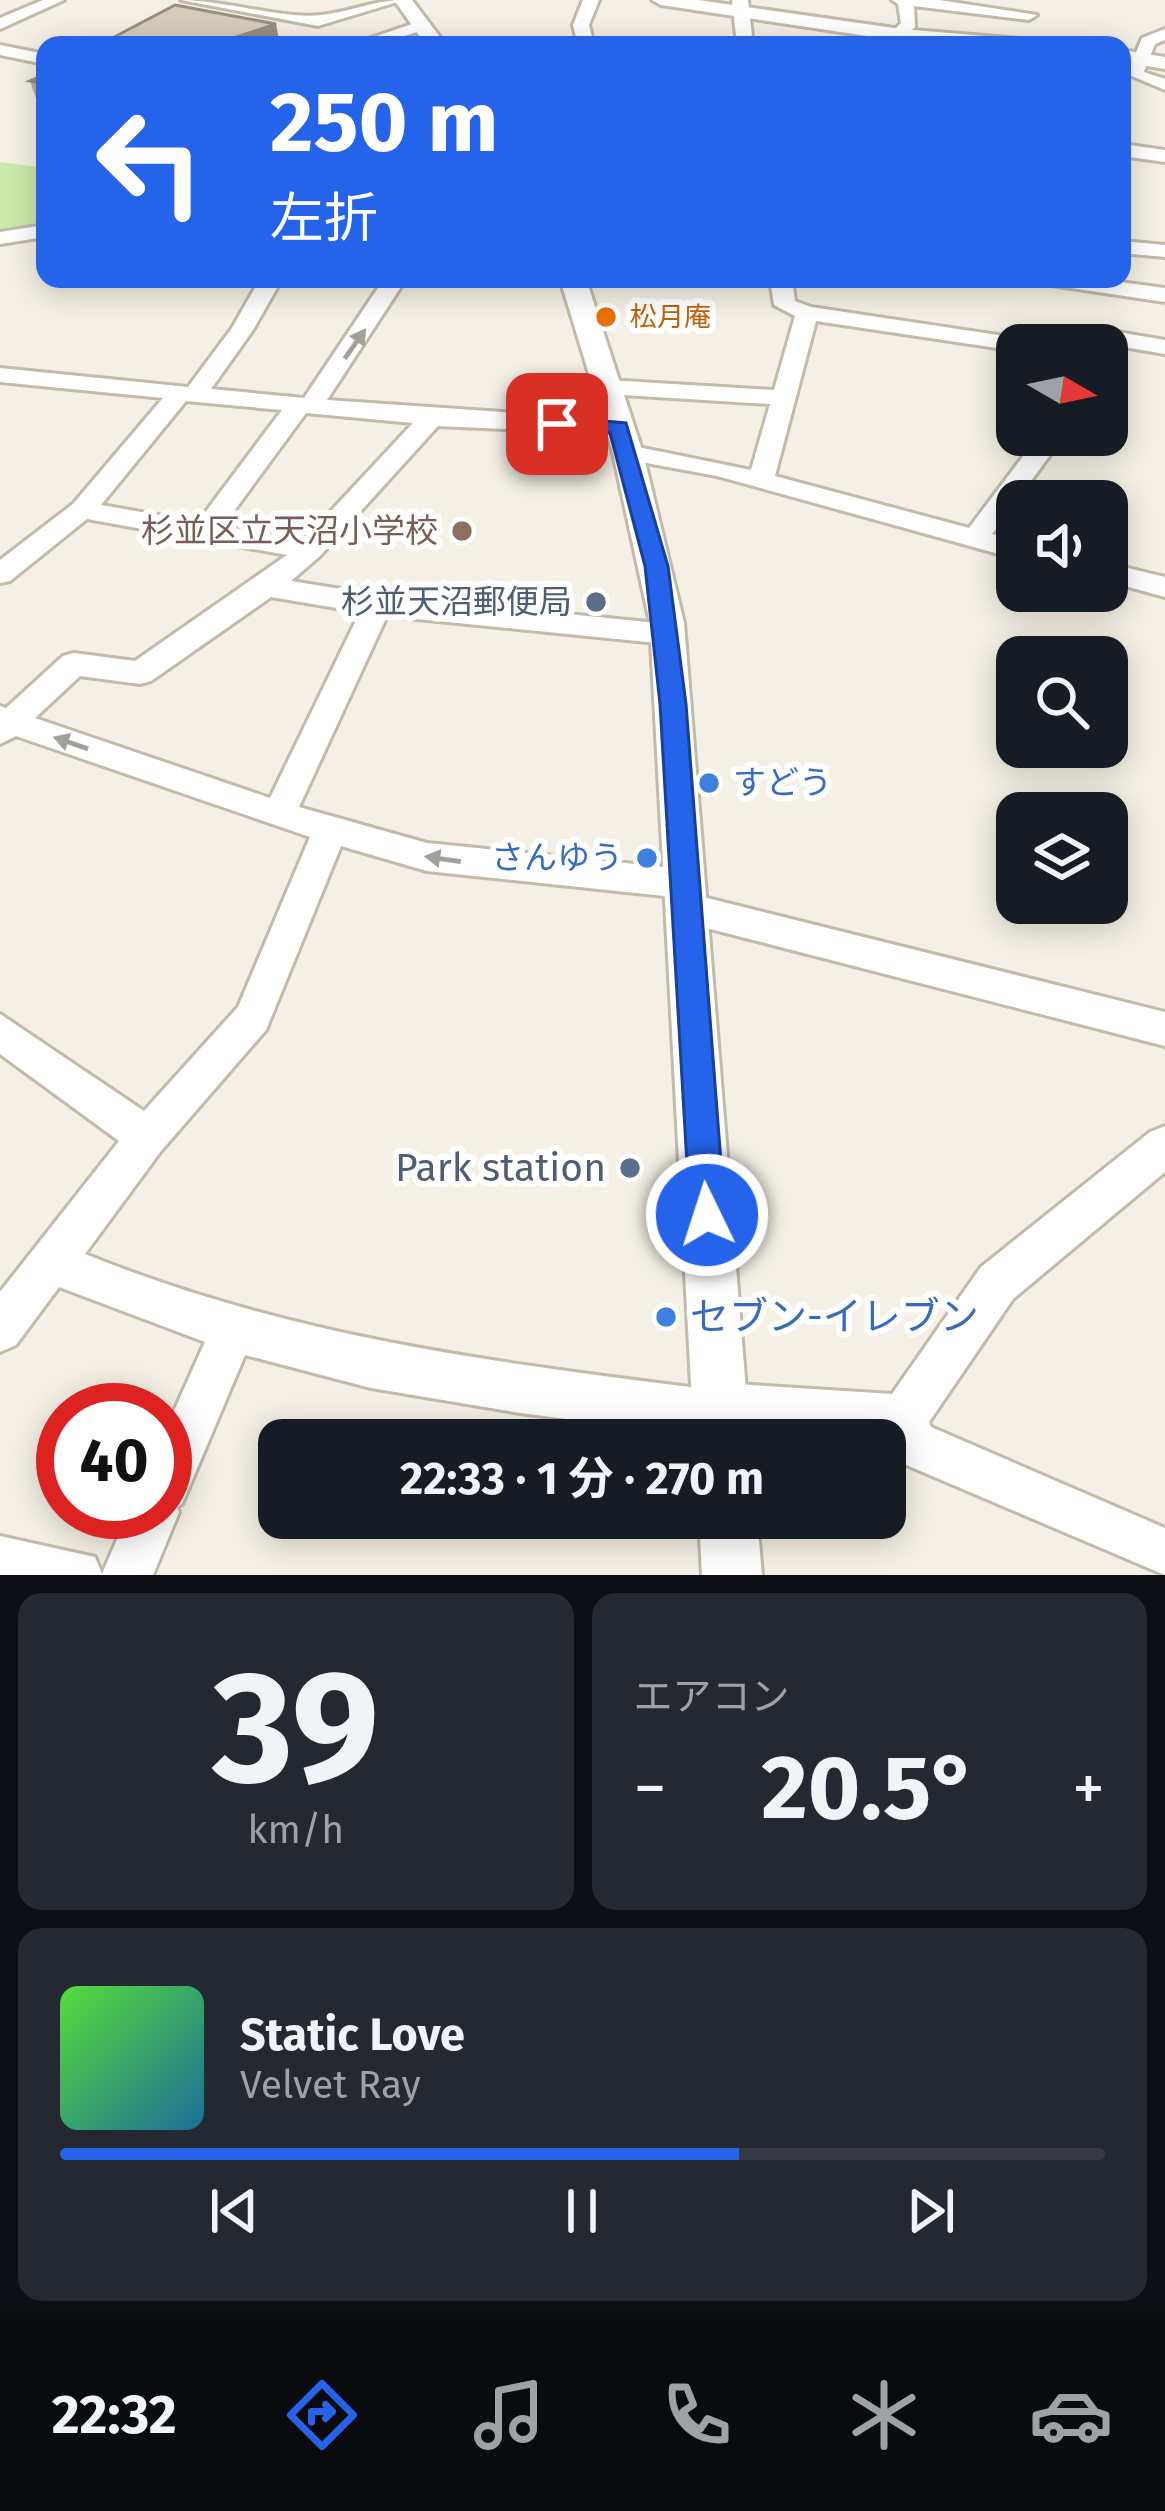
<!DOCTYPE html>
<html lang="ja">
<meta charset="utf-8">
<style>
body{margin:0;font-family:"Fira Sans","Noto Sans JP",sans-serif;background:#242831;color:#f1f3f6;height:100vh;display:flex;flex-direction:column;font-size:45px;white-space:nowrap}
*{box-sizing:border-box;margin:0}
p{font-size:39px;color:#9ea1a6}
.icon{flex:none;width:66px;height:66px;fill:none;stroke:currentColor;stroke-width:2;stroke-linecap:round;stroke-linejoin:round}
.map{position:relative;height:1575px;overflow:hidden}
.sheet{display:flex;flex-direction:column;gap:18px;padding:18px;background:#0d0f14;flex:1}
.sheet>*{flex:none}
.banner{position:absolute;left:36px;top:36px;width:1095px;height:252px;border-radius:24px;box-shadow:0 6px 30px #0003;background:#2563eb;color:#fff;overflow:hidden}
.needle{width:78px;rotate:99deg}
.tools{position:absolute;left:996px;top:324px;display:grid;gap:24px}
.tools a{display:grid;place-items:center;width:132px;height:132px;border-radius:24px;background:#171b24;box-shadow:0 6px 30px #0003;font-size:60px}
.speed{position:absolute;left:36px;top:1383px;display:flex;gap:24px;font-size:60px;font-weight:700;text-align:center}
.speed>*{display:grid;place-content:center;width:156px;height:156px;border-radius:50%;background:#171b24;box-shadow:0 6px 30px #0003;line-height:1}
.speed .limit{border:18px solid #d22;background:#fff;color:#111}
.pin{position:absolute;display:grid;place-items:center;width:102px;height:102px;color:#fff;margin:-51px;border-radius:24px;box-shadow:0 6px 18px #0006}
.me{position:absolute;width:132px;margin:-66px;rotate:356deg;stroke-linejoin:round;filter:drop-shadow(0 0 9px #0008)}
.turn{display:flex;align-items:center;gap:42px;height:252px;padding:0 36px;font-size:54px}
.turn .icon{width:156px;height:156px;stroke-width:2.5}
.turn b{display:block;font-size:84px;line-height:102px}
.big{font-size:90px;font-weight:700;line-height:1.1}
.sheet .tile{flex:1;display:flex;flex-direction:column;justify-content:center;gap:18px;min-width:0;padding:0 42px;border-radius:24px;background:#242831}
.sheet .dial{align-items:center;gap:0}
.dial b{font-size:156px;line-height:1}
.song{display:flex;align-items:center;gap:36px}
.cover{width:144px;height:144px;border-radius:18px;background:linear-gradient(135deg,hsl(110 70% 55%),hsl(200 70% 35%))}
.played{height:12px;border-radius:6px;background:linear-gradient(90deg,#2563eb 65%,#363941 65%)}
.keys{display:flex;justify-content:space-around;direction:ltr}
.heat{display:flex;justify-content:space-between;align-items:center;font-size:66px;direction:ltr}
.sheet .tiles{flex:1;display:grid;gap:18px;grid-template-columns:1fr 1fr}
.tile:last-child{grid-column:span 2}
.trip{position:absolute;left:258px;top:1419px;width:648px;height:120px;border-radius:24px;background:#171b24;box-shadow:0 6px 30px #0003;font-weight:700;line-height:120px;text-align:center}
.tabs{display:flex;height:192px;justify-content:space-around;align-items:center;background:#090b0e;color:#9ea1a6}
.tabs .icon{width:84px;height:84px}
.tabs .on{color:#2563eb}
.tabs b{font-size:54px;color:#f1f3f6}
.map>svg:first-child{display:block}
.green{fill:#cceaac}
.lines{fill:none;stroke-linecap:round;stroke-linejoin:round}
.minor-casing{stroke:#c2bbaa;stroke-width:6}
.tertiary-casing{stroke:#c2bbaa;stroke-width:6}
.minor{fill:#fff;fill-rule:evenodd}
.tertiary{fill:#fff;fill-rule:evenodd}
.wall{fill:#b8afa0}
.shaded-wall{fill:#968f82}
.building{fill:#d6ccba;stroke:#968f82;stroke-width:3}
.oneway{fill:#a2a09a}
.route{fill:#2563eb;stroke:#184099;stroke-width:3}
.food-dot{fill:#e8710a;stroke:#fff;stroke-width:4.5}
.education-dot{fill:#8d6e63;stroke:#fff;stroke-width:4.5}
.service-dot{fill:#5c6f8a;stroke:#fff;stroke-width:4.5}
.shop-dot{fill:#3f7fe0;stroke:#fff;stroke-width:4.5}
.labels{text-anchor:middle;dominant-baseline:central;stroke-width:12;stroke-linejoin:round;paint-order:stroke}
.far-food-label{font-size:27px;fill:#c56008;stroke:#fff;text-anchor:start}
.education-label{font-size:33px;fill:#785e54;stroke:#fff;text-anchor:end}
.service-label{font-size:33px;fill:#4e5e75;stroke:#fff;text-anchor:end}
.shop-label{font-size:33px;fill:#366cbe;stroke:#fff;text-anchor:start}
.near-service-label{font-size:39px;fill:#4e5e75;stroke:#fff;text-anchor:end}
.near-shop-label{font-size:39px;fill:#366cbe;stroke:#fff;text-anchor:start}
</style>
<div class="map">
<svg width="1165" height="1575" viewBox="0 0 1165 1575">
<rect width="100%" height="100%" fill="#f4f0e5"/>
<path class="green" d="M0 162 45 168V230L0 235Z"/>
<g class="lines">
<g class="minor-casing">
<path id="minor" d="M43 0H64L0 29V18Z
M181 0C223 0 288 20 321 15 350 12 374 0 404 0L318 26Z
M583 0H599L589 25 594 45H578L573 25Z
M732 0H748L753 45H737Z
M892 0H939L1037 15 1029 20 914 6 915 27 896 45H879L901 23 898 4Z
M421 21 429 26 427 29 375 45H350Z
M1165 29V40L1155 44 1144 72 1165 79V90L1127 74 1142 38Z
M0 45 45 54V64L0 55Z
M1122 144 1165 150V162L1122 156Z
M45 225V237L0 244V232Z
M1122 241 1165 245V257L1122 253Z
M260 279H282L253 330 211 389 304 398 384 279H406L327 400 619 420 631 427 619 434 438 426 320 556 291 581 378 595 667 624 682 634 667 644 387 616 299 807 427 843 685 869 697 874 703 884 695 895 1165 1012V1046L687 923 674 919 669 908 674 897 427 871 341 846 266 1030 161 1151 85 1254C286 1335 476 1360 690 1387L720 1383 892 1394 981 1267 1150 1132 1165 1126V1172L1013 1299 929 1422 931 1427 1165 1528V1575L897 1461 889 1441 720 1431 690 1435 520 1413 371 1388 245 1355 182 1504 177 1507 179 1512 153 1575H0V1536L95 1557 102 1574 129 1512H165V1431L205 1342 59 1287 16 1345 0 1352V1292L119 1141 0 1054V1014L144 1111 238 1007 310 837 16 736 0 744V706L6 708 63 656 74 653 135 661 287 555 87 519 10 581 0 583V560L73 504 163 398 0 382V368L188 387 232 328ZM186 401 282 410 198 522 101 505ZM306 413 413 423 304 540 223 526ZM271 597 360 612 270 798 35 718 80 676 140 684 151 681Z
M770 279H792L795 301 811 307 1032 340 1035 345H1017V351L816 321 775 476 969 528 1027 451 1026 435H1050L1053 451 992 534 1017 541V559L717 476 619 458 615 453 628 445 751 470 770 404 607 394 595 387 607 380 774 390 795 316 774 305Z
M1040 279H1097L1165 288V302L1051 285Z
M1112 331 1165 340V354L1118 346 1107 352V345H1095Z
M1107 563 1165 577V597L1107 581Z"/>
</g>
<g class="tertiary-casing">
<path id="tertiary" d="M394 0H412L446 45H426Z
M652 0H698L901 29 1020 39 1030 45 901 41 661 5Z
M1122 50 1165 57V69L1122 62Z
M560 279H586L643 453 684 623 750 1440H694L650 623 613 453Z
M699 1518H757L762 1575H702Z"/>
</g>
<use href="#minor" class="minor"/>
<use href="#tertiary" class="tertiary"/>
</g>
<path class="wall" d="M45 74V108L39 107 30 81Z"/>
<path class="shaded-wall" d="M276 24 280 45H212Z"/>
<path class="building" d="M175 5 276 24 212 45H99Z
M45 74V83L30 81Z"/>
<defs><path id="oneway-solid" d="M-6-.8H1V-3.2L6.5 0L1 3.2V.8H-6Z" transform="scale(3)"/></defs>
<g class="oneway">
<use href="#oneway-solid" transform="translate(355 344) rotate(-55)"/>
<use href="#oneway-solid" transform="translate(71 743) rotate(-161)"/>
<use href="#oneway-solid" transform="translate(443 859) rotate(-172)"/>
</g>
<path class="route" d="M557 417 626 423 668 566 686 704 725 1215 720 1228 707 1233 695 1228 690 1215 660 704 645 566 610 433 550 428V419Z"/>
<circle class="food-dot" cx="606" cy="317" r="12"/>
<circle class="education-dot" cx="462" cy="531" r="12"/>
<g class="service-dot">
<circle cx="596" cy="602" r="12"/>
<circle cx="630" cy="1168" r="12"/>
</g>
<g class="shop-dot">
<circle cx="709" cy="783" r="12"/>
<circle cx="647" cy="858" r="12"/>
<circle cx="666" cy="1317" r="12"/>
</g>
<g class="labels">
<g class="far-food-label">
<text x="630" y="317">松月庵</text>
</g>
<g class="education-label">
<text x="438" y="531">杉並区立天沼小学校</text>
</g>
<g class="service-label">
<text x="572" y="602">杉並天沼郵便局</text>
</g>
<g class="shop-label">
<text x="733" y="783">すどう</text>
<text x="623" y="858" text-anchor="end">さんゆう</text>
</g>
<g class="near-service-label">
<text x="606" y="1168">Park station</text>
</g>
<g class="near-shop-label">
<text x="690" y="1317">セブン-イレブン</text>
</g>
</g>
</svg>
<div class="tools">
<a><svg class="needle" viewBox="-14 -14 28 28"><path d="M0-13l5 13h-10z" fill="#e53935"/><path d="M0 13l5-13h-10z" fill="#9ea1a6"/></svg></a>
<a><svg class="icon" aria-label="sound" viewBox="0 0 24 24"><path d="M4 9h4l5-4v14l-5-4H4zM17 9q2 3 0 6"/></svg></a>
<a><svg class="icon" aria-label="search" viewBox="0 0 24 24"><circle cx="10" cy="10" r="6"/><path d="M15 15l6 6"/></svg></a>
<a><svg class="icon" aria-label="layers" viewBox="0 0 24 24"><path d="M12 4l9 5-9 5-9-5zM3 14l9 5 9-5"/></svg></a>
</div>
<div class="speed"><div class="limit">40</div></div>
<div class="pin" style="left:557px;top:424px;background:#d93025"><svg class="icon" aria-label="arrive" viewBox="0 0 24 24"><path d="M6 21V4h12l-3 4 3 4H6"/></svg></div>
<svg class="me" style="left:707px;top:1215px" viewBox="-20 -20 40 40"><circle r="17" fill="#2563eb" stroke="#fff" stroke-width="3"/><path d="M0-11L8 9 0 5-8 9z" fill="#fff"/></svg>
<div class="trip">22:33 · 1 分 · 270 m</div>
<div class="banner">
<div class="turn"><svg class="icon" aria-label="left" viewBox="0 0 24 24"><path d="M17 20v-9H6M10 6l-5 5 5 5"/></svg><div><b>250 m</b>左折</div></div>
</div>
</div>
<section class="sheet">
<div class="tiles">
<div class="tile dial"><b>39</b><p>km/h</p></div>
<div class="tile"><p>エアコン</p>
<div class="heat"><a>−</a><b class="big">20.5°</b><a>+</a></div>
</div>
<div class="tile">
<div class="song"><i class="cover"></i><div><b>Static Love</b><p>Velvet Ray</p></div></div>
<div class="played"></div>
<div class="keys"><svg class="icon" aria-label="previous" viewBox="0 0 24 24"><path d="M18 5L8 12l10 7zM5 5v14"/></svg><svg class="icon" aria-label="pause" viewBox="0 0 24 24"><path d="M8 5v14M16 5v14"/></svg><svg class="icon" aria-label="next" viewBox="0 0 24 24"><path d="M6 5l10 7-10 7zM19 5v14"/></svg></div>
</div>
</div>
</section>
<nav class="tabs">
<b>22:32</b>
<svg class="icon on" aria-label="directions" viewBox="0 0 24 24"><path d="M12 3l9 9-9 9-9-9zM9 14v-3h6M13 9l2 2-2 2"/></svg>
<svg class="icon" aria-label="music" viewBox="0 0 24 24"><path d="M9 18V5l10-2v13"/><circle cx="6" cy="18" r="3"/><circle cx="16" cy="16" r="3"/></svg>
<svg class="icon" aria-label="phone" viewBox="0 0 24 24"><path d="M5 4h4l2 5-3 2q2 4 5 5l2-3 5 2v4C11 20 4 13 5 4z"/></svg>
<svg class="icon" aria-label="climate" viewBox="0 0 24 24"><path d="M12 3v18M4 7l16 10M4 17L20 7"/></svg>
<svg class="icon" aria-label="car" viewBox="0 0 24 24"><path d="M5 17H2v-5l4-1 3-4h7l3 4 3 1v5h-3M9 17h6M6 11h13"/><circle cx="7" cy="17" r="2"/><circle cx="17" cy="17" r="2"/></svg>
</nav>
